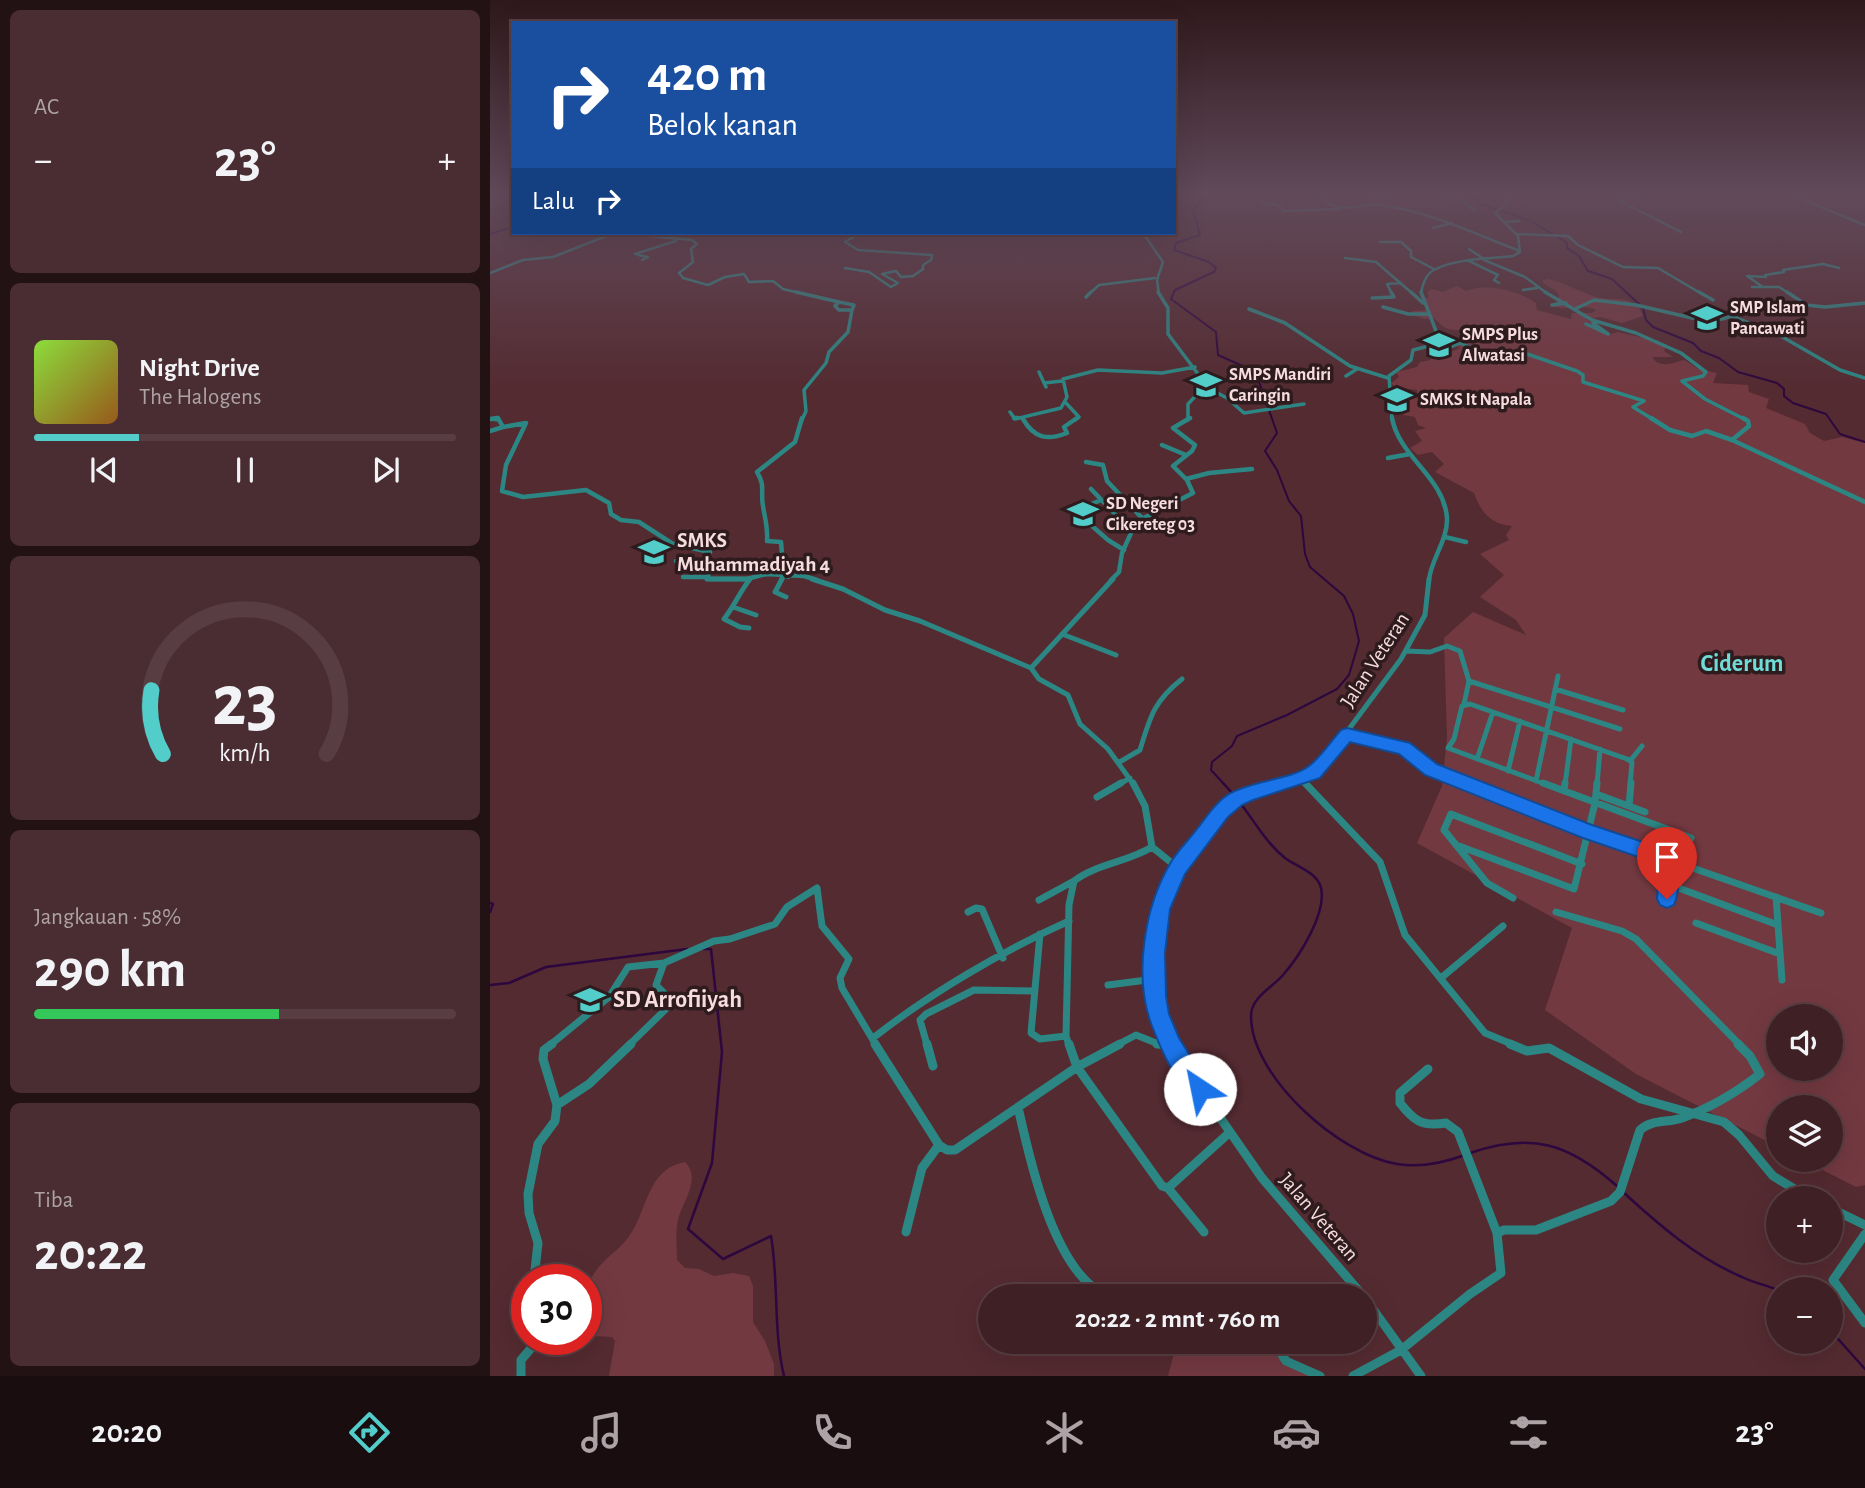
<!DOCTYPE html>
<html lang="id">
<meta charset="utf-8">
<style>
body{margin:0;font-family:"Alegreya Sans",sans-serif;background:#4a2d32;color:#f1f3f6;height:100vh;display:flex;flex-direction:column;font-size:26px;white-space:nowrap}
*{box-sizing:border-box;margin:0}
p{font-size:23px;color:#ada3a7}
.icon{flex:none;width:38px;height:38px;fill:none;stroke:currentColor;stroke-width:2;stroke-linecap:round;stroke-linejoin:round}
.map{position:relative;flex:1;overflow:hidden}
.drawer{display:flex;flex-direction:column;gap:10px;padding:10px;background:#231214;width:490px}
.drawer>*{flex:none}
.top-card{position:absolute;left:21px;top:21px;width:665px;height:214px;border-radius:0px;box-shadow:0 7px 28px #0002,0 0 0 2px #583e42;background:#1a4fa0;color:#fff;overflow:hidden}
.tools{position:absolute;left:1276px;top:1004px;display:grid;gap:14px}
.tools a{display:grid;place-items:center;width:77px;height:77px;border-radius:50%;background:#3f2025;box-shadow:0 7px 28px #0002,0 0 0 2px #583e42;font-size:35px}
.speed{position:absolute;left:21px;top:1264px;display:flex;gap:14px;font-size:35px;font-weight:700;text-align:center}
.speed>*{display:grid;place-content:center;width:91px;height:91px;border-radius:50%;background:#3f2025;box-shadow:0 7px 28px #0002,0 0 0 2px #583e42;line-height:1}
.speed .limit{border:10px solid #d22;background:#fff;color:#111}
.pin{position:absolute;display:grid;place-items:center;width:60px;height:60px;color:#fff;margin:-72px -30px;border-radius:50% 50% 50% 0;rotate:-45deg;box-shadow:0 0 7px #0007}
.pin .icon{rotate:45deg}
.me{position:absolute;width:77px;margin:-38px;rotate:326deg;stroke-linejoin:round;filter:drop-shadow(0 0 5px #0008)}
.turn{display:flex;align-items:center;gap:24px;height:147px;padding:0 21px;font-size:32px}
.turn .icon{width:91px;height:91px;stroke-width:2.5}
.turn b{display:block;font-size:49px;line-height:60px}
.then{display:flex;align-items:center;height:66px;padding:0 21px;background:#0003;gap:14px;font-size:26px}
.big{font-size:52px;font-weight:700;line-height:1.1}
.drawer .tile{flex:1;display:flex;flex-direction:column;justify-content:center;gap:10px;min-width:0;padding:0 24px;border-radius:10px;background:#4a2d32}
.drawer .dial{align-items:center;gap:0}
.dial svg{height:182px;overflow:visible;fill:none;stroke:#583e42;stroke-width:7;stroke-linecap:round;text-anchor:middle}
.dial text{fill:#f1f3f6;stroke:none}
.song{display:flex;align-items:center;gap:21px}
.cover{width:84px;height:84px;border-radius:10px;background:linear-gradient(135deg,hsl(90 70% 55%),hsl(30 70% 35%))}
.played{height:7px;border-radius:4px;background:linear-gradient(90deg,#53cdc9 25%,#583e42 25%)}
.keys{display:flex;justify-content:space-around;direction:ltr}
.heat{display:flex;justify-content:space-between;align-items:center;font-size:38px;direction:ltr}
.charge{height:10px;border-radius:5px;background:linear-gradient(90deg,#34c759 58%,#583e42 0)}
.trip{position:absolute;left:488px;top:1284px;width:399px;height:70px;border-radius:35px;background:#3f2025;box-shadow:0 7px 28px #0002,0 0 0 2px #583e42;font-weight:700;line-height:70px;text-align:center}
.tabs{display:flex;height:112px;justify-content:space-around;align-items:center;background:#190d0f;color:#ada3a7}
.tabs .icon{width:49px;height:49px}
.tabs .current{color:#53cdc9}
.tabs b{font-size:32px;color:#f1f3f6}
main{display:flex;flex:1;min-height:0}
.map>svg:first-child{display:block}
.green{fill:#733941;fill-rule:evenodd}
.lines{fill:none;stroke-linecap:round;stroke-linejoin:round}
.stream-far1{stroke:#2d073e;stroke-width:2}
.stream{stroke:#2d073e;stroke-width:2.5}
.street-far5{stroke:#2c8683;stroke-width:2.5}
.street-far4{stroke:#2c8683;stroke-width:3.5}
.street-far3{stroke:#2c8683;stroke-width:4.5}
.street-far2{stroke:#2c8683;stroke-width:5}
.street-far1{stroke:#2c8683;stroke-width:7}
.street{stroke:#2c8683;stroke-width:9}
.route{fill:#1a73e8;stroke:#114b97;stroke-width:2}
.labels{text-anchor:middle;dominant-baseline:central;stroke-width:7;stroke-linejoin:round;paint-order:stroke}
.far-poi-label{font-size:18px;font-weight:bold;fill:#f7dcde;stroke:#2e1b1d;text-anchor:start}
.poi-label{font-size:21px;font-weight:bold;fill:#f7dcde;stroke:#2e1b1d;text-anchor:start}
.street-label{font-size:21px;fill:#f7dcde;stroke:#2e1b1d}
.quarter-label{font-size:24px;font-weight:bold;fill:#70dcd7;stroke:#2e1b1d}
.near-poi-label{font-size:24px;font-weight:bold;fill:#f7dcde;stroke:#2e1b1d;text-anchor:start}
</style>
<main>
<section class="drawer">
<div class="tile"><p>AC</p>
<div class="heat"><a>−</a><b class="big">23°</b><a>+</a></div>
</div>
<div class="tile">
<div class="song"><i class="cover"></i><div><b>Night Drive</b><p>The Halogens</p></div></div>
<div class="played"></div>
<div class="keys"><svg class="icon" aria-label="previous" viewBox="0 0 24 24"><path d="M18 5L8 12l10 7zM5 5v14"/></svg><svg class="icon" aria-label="pause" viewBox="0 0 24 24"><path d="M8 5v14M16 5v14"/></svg><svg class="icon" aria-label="next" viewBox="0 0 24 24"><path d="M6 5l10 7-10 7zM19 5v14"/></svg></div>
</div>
<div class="tile dial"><svg viewBox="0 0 100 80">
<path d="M14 69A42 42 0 1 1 86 69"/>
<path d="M14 69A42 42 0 0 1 9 41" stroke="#53cdc9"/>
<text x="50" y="56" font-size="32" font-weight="700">23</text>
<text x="50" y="72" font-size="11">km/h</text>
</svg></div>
<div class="tile"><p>Jangkauan · 58%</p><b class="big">290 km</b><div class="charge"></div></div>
<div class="tile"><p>Tiba</p><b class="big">20:22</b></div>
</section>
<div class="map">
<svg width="1375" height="1376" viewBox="0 0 1375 1376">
<rect width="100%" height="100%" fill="#542b31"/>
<path class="green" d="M1058 279C1077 283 1092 294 1111 298 1127 301 1130 295 1148 306L1153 316 1132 323 1110 317 1096 319 1121 334 1127 332 1169 341 1177 345 1174 351 1183 357H1162C1170 369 1182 363 1194 360L1209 369 1227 373 1223 383 1258 385 1259 392 1279 399 1276 408 1315 424 1320 433 1334 441 1352 437 1375 443V1185L1366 1187 1313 1160H1340V1108H1288V1147L1146 1074 1055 1010 1082 928 927 843 952 786 957 737 954 638 983 612 1036 635 1026 620 990 597 1014 575 990 554 1019 540 1016 535 1022 526C1000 524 991 512 984 493L945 472 954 464 942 452 928 455 920 448 932 441 925 431 936 428 928 425 925 417 913 415 912 409 901 405 908 397 927 395V390L905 387 901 383 909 377 906 372 927 367 930 362 941 360 938 353 950 354 953 350 963 351 970 348 962 343 978 342 970 337V330C956 330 954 328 944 318L934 319 920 314 922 311 938 310 934 299 939 297 937 292 941 289 953 292 967 286 976 291C996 283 1027 290 1046 303L1047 310 1081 319 1082 313H1102L1106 310C1091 303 1079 311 1063 307L1069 296 1066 291 1053 283V280ZM1288 1017H1340V1069H1288Z
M195 1162C212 1179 192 1202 188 1220 185 1233 187 1248 187 1260L195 1268 209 1269 224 1276 243 1273 259 1276 263 1286V1322L275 1341 284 1364V1376H119L125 1341 122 1337 103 1336C96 1319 93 1302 99 1284 107 1261 127 1254 140 1235 158 1209 157 1169 195 1162Z
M687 1342H783L795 1362 827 1376H678Z"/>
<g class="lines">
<path class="stream-far1" d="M710 194 712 198 703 212 710 235 686 243 684 250 719 262 726 268 724 272 685 290 681 299 726 332 728 355 757 368 767 376 787 433 775 451 787 470 799 501 811 516 815 554 820 567 854 596 863 614 869 641 859 675 847 689 797 715 747 736 742 746 722 762 721 770 735 785
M984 194 989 198 988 203 1041 221 1062 234
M0 234 23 227
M1067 236 1077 243V248L1089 256 1098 271 1122 279 1149 304
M1153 308 1156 320 1163 327 1203 343 1211 351 1229 358 1248 372 1287 383 1294 389V396L1303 403 1336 414 1350 434 1375 442"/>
<path class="stream" d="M733 783 744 795
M748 800C763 819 776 843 795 858 807 867 827 872 831 888 837 913 809 957 793 975 783 987 761 997 761 1016 761 1077 850 1155 907 1164 930 1168 953 1163 975 1155
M0 903 3 904 0 912
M213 949H221L232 1052 222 1163 198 1229 233 1259 281 1236C289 1283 283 1330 294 1376
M0 985 19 983 56 967 197 949
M980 1153C1042 1132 1078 1143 1127 1186
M1133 1192C1169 1225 1207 1258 1252 1277 1264 1283 1276 1285 1288 1290
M1340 1330 1375 1369"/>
<path class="street-far5" d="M811 194 833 197
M836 194 833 199C849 215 870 203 890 205 939 211 985 234 1030 251
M870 194 890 199 921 194
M936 194 971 200 984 210
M986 194H999
M1117 194 1191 232
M1299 194 1375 225
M771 199 774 204 788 205 794 211 848 209
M1130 202 1137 198H1150L1147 195 1158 197 1154 194
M1014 222 1029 221
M943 228 962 223
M129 233 202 240 207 244 201 249 203 262 189 273 193 278 218 285 235 277 254 274 259 282 283 281 293 289 314 294
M653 233 673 262 667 280 669 294
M1026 234 1078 236 1088 245 1133 267 1168 268 1212 294
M890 242H911L921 251V257L944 269
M979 249 994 259
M145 254 186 241
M148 255 158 257 152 260
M855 258 886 262 923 294
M994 260 1035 277 1058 294
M979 261 1008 275 1004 280 1009 283
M355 268 379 272 401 287 408 283 392 274 406 271 411 277 423 276 433 269V265L441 260 442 255 368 250 355 242 365 236 362 233
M0 273 33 260 63 257 124 233
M1262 287H1289L1300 294
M1273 287 1257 276 1276 277 1275 275 1294 272 1293 270 1333 264 1349 268
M1033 290 1047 288
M599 294 609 285 665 278
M902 294 897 284 911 283
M931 294C932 285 936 274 944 270 966 258 999 259 1023 256L1030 252 1028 236 1005 213 1017 203 1013 194"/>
<path class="street-far4" d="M306 292 349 302 345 306 349 310H362L358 332 339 352 336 363 314 390 316 411 312 420
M668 292 678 308V334L714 382 712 389 698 404V420
M921 292 933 303
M1055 292 1102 320 1146 333 1191 353 1216 372 1213 376 1192 381 1215 399 1256 420
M1209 292 1223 300
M1297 292 1315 304
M596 297 601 292
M882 298 904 297 901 292
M349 302 364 305 362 310
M1062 305 1076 303
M893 307 918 314H937
M759 309 795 323 860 366 898 378
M1085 309 1104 300 1146 305 1211 320 1232 319 1288 302 1335 307 1375 303
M1241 316 1289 335 1350 370 1375 378
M1096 324 1118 334 1103 323
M942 344 956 349 970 343 994 353 1037 354 1087 371 1093 375V382L1154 401
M549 372 556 387
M856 376 867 369
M554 383 572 381
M714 386 737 398 754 413 814 404
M1154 401 1143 407 1164 420
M576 403 589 417 585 420
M520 412 525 419 571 408 577 397 573 379 608 370 672 373 705 367
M0 419 9 420
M902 420 899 376 921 360 923 350 939 346 946 341V331L931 292"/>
<path class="street-far3" d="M524 418H528
M902 418C909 457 954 477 957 518 958 540 941 559 939 580
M1161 418 1180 430 1202 436 1216 431 1242 440
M1253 418 1258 421 1259 426 1242 440 1375 502
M0 419 7 418
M533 419C544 438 557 441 577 433L574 427 587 418
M13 427 36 423 16 465 12 491 33 497 96 490 119 503 121 514 131 520 149 522 183 544 220 552 219 560 222 564 217 579H257L276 574 314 576 327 580
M0 431 13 427 8 418
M672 445 696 455
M898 458 920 454
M596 462 613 465 617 481 652 518
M696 479 719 473 762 469
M601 489 627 516 644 523
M611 500 585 511 618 540 634 550
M955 537 976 542
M186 561 219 560
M193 577H216
M298 577 293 566 291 542 277 541C278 527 275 519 273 506 270 491 276 487 267 472L305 442 312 418
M291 580 293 577
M621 580 629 572 632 553 646 522 703 493 697 480 683 466 702 451 705 445 683 428 700 418"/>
<path class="street-far2" d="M217 579H258
M292 579 285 592 296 597
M322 579 353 589 395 610 430 621 541 668
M623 579 541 668 549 679 578 695 590 724 618 749 644 785
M243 607 266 615
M259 628 250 627 234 619C245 605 249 593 260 579
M572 634 626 655
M916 651 940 652 957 646 970 651 979 681 974 704
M979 681 1130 729
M1065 689 1133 710
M857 735 914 748 946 771 981 785
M987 759 1003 712
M1140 761 1152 746
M628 763 650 750C660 717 664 701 692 679
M1018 771 1030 721
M810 778 817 785
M1046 781 1068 676
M628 785 640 778
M789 785 820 775 830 768 911 659 935 615 939 579
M1058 785 958 748 964 739 972 706 980 704 1137 759 1142 762 1140 785
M1075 785 1081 739
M1107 785 1110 749"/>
<path class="street-far1" d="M643 783 655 806 662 847 688 868
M815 783 890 862 915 935 995 1033 1024 1045
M977 783 1100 832 1331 913
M1053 783 1201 838
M1074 791 1075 783
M1106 794 1155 812
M607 797 631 783
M1139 806 1141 783
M969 846 1084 889 1105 803 1107 783
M1159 877 1288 925
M1286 897 1292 980
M1023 898 997 883 954 830 961 814 1092 864
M1177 899 1179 859
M549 900 584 881
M478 912 486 908 492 909 513 958
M1066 912 1132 931 1146 939 1250 1045
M1206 923 1290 954
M550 934 541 1033 550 1039 576 1036
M951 978 1013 926
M618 985 665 979
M383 1038C439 994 514 950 579 921
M60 1045 119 997 138 967 174 963 224 941 240 939 285 924 297 907 327 888 332 926 359 959 350 978 352 988 386 1045
M139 1045 178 1007 177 996 166 985 174 963
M437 1045 430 1020 436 1014 484 990 544 991
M579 1045 576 1036 579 905 584 881C606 864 638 862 662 847
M627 1045 646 1035 671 1045H680
M680 1045 665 996V953L670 909 688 868 731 811 745 799 794 783"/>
<path class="street" d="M385 1044 449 1145 457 1150H465L587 1067 630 1044
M437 1044 443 1066
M579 1044 587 1067 672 1186 678 1188 739 1133
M667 1044 680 1045
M679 1044 772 1178 874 1297
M1020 1044 1037 1051 1059 1048 1151 1099 1234 1122 1249 1135 1283 1176 1321 1199
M938 1069 910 1093V1103C924 1121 932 1127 956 1123L968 1132 1007 1233
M67 1105 99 1084 141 1044
M528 1107C539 1157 561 1256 604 1288 617 1297 635 1289 650 1297
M678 1188 714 1232
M1340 1208 1375 1225
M416 1232 432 1168 449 1145
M1375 1234 1343 1280 1375 1323
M44 1279 48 1243 39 1213 38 1194 48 1144 65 1121 67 1105 53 1059 54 1050 62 1044
M731 1297 742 1293 749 1297
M875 1298 931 1376
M784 1342 796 1361 830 1376
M31 1376V1360L49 1339
M863 1376 911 1350 980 1294 1011 1273 1007 1233 1014 1230H1046L1121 1201 1130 1192 1150 1130C1162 1119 1178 1123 1192 1118 1220 1108 1247 1092 1270 1074L1260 1056 1248 1044"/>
</g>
<linearGradient id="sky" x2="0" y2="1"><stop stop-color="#2e181b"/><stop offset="0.5" stop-color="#614a5a"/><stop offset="1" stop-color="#614a5a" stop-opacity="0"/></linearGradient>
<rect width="1375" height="387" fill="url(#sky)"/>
<path class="route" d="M857 728 920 743 947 764 1102 825 1186 853C1192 866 1189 893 1184 905L1177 908 1170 905 1167 899 1169 864 1093 838 935 775 909 754 860 742 830 778 763 800 752 805 738 817 695 874 680 909 675 953 676 996 679 1014 689 1038 721 1089 718 1097 710 1101C689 1092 670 1047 662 1026 643 977 654 907 681 862 688 850 699 840 707 829 717 816 726 802 739 794 760 781 803 779 819 766 831 757 841 741 851 730Z"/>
<defs>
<g id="school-bare" transform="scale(2.415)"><path d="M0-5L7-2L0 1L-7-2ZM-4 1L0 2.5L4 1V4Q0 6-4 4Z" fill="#53cdc9" stroke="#2e1b1d" stroke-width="2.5" paint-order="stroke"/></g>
</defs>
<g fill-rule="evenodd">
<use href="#school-bare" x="1217" y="318"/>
<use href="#school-bare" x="949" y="345"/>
<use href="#school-bare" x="716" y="385"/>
<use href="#school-bare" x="907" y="400"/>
<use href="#school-bare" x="593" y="514"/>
<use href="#school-bare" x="164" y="552"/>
<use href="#school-bare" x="100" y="1000"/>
</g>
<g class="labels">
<g class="far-poi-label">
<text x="1240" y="308">SMP Islam<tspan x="1240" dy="21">Pancawati</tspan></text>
<text x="972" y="335">SMPS Plus<tspan x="972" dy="21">Alwatasi</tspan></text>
<text x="739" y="375">SMPS Mandiri<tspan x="739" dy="21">Caringin</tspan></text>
<text x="930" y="400">SMKS It Napala</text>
<text x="616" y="504">SD Negeri<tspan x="616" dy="21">Cikereteg 03</tspan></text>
</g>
<g class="poi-label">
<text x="187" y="540">SMKS<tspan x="187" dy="24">Muhammadiyah 4</tspan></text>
</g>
<g class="street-label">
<text transform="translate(885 660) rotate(-57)">Jalan Veteran</text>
<text transform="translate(829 1217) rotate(49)">Jalan Veteran</text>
</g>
<g class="quarter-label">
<text x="1252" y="664">Ciderum</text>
</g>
<g class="near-poi-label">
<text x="123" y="1000">SD Arrofiiyah</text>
</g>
</g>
</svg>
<div class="tools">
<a><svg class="icon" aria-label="sound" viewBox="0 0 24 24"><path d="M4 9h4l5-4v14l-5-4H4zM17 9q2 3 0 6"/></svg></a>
<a><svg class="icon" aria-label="layers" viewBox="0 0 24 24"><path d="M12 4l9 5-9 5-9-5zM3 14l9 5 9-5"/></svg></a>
<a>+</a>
<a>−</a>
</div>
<div class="speed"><div class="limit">30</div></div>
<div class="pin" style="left:1177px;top:899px;background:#d93025"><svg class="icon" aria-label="arrive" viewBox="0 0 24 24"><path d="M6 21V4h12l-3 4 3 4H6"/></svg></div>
<svg class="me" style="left:710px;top:1089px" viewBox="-20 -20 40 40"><circle r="19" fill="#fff"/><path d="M0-13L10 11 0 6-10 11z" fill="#1a73e8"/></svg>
<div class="trip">20:22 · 2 mnt · 760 m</div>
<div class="top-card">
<div class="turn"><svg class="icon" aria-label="right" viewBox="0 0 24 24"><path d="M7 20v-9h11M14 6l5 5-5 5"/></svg><div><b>420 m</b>Belok kanan</div></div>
<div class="then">Lalu<svg class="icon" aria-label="right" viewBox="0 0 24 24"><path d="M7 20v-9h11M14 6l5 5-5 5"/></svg></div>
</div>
</div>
</main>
<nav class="tabs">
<b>20:20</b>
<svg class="icon current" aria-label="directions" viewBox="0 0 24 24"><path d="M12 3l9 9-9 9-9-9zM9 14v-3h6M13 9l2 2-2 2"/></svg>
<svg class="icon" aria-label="music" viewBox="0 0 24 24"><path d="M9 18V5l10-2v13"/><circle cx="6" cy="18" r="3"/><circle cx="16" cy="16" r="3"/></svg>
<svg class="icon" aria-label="phone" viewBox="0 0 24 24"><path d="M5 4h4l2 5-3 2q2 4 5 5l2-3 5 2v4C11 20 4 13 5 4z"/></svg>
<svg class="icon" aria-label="climate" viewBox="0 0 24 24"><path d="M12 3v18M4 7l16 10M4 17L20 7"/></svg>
<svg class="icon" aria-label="car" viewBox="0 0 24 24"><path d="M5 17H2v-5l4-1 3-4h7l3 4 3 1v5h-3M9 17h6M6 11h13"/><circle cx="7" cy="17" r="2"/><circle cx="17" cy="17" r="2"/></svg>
<svg class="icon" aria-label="filters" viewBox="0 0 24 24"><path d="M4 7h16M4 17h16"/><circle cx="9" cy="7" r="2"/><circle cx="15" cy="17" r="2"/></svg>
<b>23°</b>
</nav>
